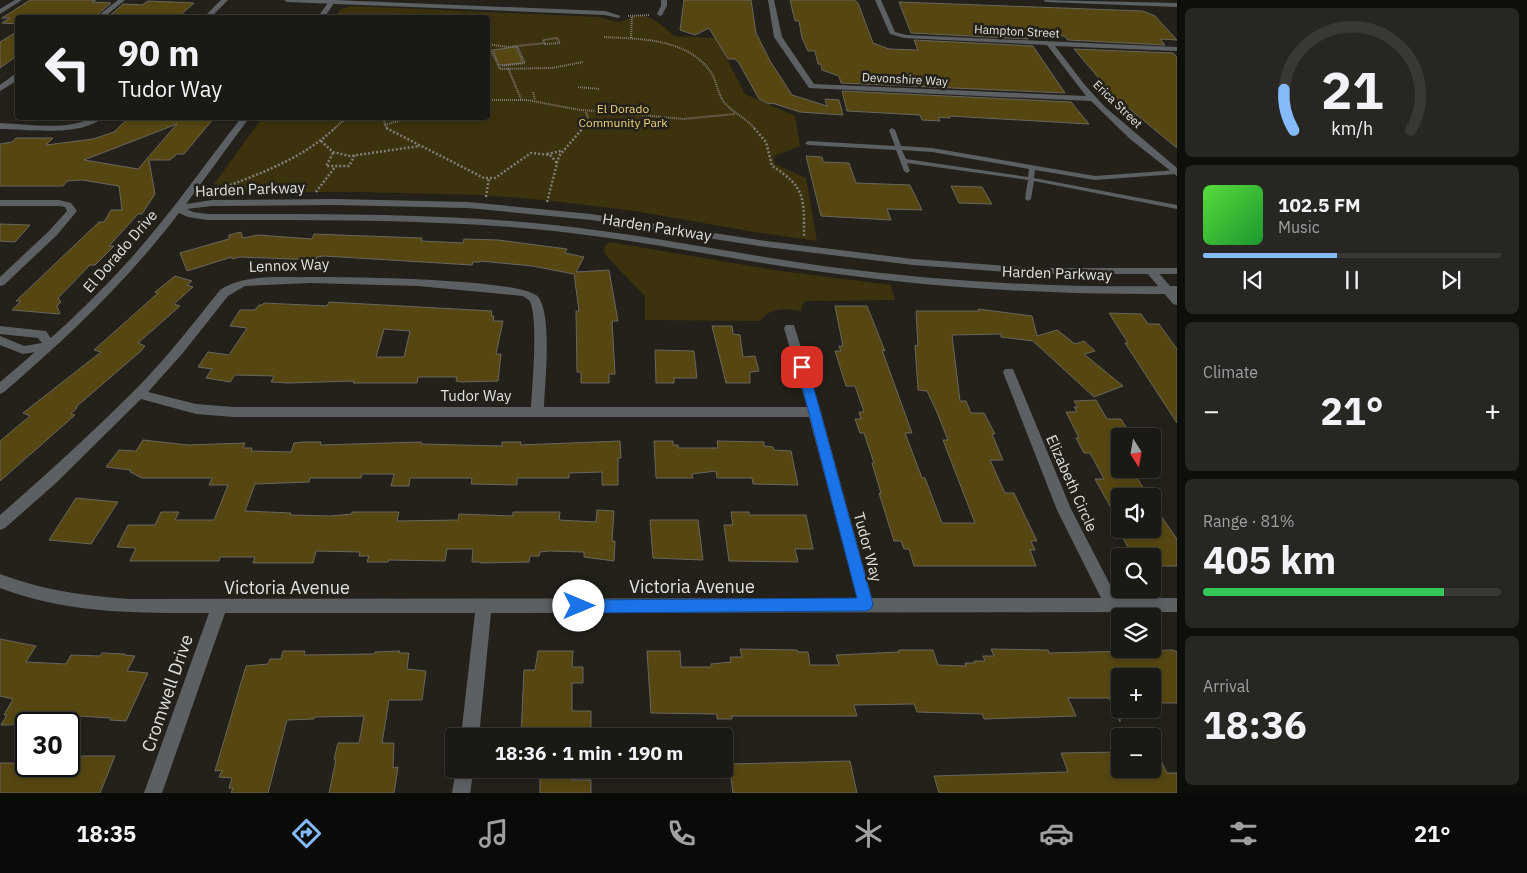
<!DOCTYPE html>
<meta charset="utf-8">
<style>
body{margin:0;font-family:"IBM Plex Sans",sans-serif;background:#272622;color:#f1f3f6;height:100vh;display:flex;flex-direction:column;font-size:19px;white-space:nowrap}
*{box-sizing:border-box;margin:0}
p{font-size:16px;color:#9fa0a0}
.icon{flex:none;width:28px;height:28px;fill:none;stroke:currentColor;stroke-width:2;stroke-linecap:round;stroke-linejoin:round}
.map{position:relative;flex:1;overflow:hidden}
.panel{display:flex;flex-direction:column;gap:8px;padding:8px;background:#0e0e0b;width:350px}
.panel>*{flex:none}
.hud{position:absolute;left:15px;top:15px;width:475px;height:105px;border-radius:5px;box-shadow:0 2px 8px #0003,0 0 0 1px #383834;background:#1a1914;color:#f1f3f6;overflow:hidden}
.needle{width:32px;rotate:169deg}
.tools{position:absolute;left:1111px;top:428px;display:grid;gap:10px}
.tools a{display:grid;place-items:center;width:50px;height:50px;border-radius:5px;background:#1a1914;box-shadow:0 2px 8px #0003,0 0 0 1px #383834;font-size:25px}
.speed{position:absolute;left:15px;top:712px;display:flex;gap:10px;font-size:25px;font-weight:700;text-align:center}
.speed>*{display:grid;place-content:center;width:65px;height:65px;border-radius:50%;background:#1a1914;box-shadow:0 2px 8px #0003,0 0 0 1px #383834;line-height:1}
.speed .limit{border:2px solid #111;border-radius:8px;background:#fff;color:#111}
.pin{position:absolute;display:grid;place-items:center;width:42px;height:42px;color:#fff;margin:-21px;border-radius:10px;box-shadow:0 2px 8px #0006}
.me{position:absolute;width:55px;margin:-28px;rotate:90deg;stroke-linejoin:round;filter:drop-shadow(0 0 4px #0008)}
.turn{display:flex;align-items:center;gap:18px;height:105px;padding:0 20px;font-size:22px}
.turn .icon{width:65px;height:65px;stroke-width:2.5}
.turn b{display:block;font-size:35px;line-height:42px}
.big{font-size:38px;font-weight:800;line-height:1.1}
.panel .tile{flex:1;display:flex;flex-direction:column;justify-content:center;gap:8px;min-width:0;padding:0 18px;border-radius:8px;background:#272622}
.panel .dial{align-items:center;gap:0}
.dial svg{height:130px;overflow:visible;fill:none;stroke:#383834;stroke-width:7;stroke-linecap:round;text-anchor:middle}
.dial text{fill:#f1f3f6;stroke:none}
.song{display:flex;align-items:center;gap:15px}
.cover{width:60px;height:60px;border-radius:8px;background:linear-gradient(135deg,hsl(110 70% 55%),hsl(130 70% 35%))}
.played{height:5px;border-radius:2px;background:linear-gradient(90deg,#85bbfb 45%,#383834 45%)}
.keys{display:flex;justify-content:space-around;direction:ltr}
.heat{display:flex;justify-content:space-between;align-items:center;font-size:28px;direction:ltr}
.charge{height:8px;border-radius:4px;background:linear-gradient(90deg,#34c759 81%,#383834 0)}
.trip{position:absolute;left:445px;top:728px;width:288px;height:50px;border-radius:5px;background:#1a1914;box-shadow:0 2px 8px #0003,0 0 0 1px #383834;font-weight:800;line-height:50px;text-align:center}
.dock{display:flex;height:80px;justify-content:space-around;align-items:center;background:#0a0a08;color:#9fa0a0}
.dock .icon{width:35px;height:35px}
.dock .on{color:#85bbfb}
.dock b{font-size:22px;color:#f1f3f6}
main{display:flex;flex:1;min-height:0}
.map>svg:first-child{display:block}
.green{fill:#3c320d}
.building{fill:#564712;stroke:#68665e;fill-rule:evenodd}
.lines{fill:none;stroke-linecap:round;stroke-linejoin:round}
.path-far1{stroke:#807e79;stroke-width:2;stroke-dasharray:1 1;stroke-linecap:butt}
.path{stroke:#807e79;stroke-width:2.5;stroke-dasharray:2 2;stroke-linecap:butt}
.service{fill:#5d6063;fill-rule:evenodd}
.minor{fill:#5d6063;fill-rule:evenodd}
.tertiary{fill:#5d6063;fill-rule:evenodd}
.route{fill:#1a73e8;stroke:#114b97}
.labels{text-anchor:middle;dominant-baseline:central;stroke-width:5;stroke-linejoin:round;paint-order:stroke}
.far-street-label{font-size:12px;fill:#e3e1dd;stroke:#23211a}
.far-park-label{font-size:12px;fill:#f0d474;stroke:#23211a}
.street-label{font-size:15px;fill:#e3e1dd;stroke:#23211a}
.near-street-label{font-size:18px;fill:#e3e1dd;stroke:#23211a}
</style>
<main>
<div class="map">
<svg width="1177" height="793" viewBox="0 0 1177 793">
<rect width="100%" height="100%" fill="#23211a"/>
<path class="green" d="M352 6 599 17C608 19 616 24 626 20 629 20 630 17 633 16 646 11 665 27 674 36L716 38 745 94 795 116 800 146 774 156 775 164 806 178 817 241 748 231 635 211 544 200 482 195 359 192H222L220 185 214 184 262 118H488V18L334 17 341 9Z
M610 242 774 270 891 285 895 300 804 301 801 311C785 309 770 307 760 321L645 320V296L609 259 604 252 605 246Z"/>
<path class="building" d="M30 0H96L92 2 111 3 93 18H18V24L2 23 10 18H2Z
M684 0H751L756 33 770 61 792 95 827 106 825 99 839 100 843 115 800 112 772 103 769 104 759 99 739 63 735 59H728L709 28 695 35 680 30Z
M790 0H854L858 3 873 43 889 49 918 50 914 40 1033 46 1065 93 841 83 839 76 822 70 821 64H818L815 51H808L802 38 799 21H795L794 17Z
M148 1 194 3 177 18H107L123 4 142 5Z
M899 2 1143 11 1155 16 1177 40 1160 39 1165 45 1068 40 1064 36 1025 34 1028 39 911 33Z
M18 31V55L0 68V42Z
M516 47 523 63 499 65 493 50Z
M1074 49 1173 53 1177 57V148L1115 97Z
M842 91 1071 102 1089 124 949 116 950 118 938 117 940 121 922 120 920 115 847 111Z
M128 118H214L184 154H177L170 160H149L155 194 142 214H138L109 246H114L95 265H90L58 298 61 302 57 306 60 314 12 310 21 301H16L99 222H104L111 210H122L119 186 82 180 67 181 63 186H0V144L12 142 16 138H53L46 145 93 139 114 132ZM177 124 138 169 84 160Z
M806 156 822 157 823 162 849 163 856 183 910 185 922 210 887 209 891 220 821 216Z
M951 186 982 187 992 204 959 203Z
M0 224 30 225 15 242 0 241Z
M241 232 243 238 258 235 312 239 314 234 338 235 422 238 421 241 463 243 464 239 498 240 567 249 565 253 584 257 576 272 609 270 618 321H612L615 374H609V383H581V372H577L576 311H579L574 274 532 266 480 261V262H473L472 265 324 256 317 257 316 260 240 257 232 259V257L187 271 180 253 229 239V235Z
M175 276 192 281 187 285 193 287 174 304 180 306 138 343 145 346 141 351 76 407 77 408 71 414 75 415 0 481V441L30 416 23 413 101 352 94 350 158 293 155 292Z
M329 302 492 311 491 316H494L493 321H503L496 354H501L498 381 461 382 456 381 457 377H418L417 383H353L354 381 288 383 271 382 274 376 235 375 230 382 206 378 212 369 198 367 208 352 229 355 247 328 230 326 240 310H255L259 305H262L264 303 327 306ZM384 329 410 331 404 357H376Z
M835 306H867L885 351 882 350 912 433H905L922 478H925L942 523H975L943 440H948L936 410 927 391 918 390 915 345 918 346 916 311H979L978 309 1032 316 1037 336 1057 330 1075 344 1084 341 1095 351 1084 354 1123 386 1094 397 1033 341 1001 337V334L952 335 960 401H966L971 413H984L995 434H992L1003 460H990L1005 493H1014L1037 541H1031L1035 550H1030L1036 566H914L909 549H904L901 541H894L879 493H881L872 463H874L864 433H860L855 419H861L859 412H864L855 386H846L835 351H841L839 346H843Z
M1109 313 1141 314 1148 324H1159L1177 349V423L1125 343H1128Z
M712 326H732L733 334 740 335 743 357 755 356 759 371 750 372V383H726Z
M655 350 694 351 697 378H674V383H656Z
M1096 400 1107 419H1121L1129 432H1120V469H1132L1148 496H1120V524L1095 479H1104L1090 453H1084L1076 438H1079L1066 412H1077L1074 407H1078L1074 401Z
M143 440 188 445 245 443 243 448H252L251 451 291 452 294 443 303 442H321L320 445 421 442V444L502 446V442H521L520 445 620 441 621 458H618V485H602V472L569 473V478H517V485L471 484 472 478H410L409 486H391L394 474H362L361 478H310L309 482 255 484 245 511 291 513 290 515 331 516 352 514V512H399L397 521 458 520 459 514 513 516V512H560L559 520 596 522 597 510 614 511 612 541H615L614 561 584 557V552L549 551 540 552 539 556H530L529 562 481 563V562H472L473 549H447L445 561 389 560 388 562H367L369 556H359L360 552 316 551 313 563H253L255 557H220L219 561H130L136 548 117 547 128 525H155L161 512H179L175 520H214L228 485H209L212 478H142L130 472 131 470 106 467 119 450 136 451Z
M654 441H673V445H678V448H718L717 441 764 442V446L773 447 774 450 791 451 798 485 753 484 752 478H717L716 471 692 474 693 478H656Z
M76 498 118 502 91 544 49 540Z
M1152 503 1177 539V566H1153L1152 556H1147L1143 549H1129L1118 529H1152Z
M731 512H749V515H806L813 549H795L798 562 729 561 724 525H733Z
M650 520H698L703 560 653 558Z
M0 639 36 646 26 662 66 664 71 655 100 656 102 653 125 654 124 655 135 656 127 671 148 673 126 721 110 720 111 718 61 715 57 724 1 725 7 715H4L13 699 0 696Z
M740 649 797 650 798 652H808L810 665H839L836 655 899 652V650H933L938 665 966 666 965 663H975L974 661H985L983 656H994L991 649 1048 650 1049 653 1173 650 1177 652V703H1152V676H1120V722L1109 698H1068L1076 716 984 719 982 714 917 712 914 704 854 705 857 716H732V719H717V714L651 713 647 651H680L681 667H711V664L731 662 730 657H742Z
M283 651H305L304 655 374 654 375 652 400 651 399 653H409L407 669 426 671 422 700H389L382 743H394L393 768 398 767 394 793H329L336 759H334L338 743H359L364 716 314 717V719L287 720 268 793H231L233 788H229L232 778 219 777 222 770 215 771 246 666 268 664 270 659H281Z
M538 651H573L572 667H583V683H572V711H591V734H573V736L521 735 524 670H535Z
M1152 743 1167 773H1177V793H939L934 776 1068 772 1061 753 1120 752V769H1152Z
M69 756H115L100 793H0V763H26V766H69Z
M850 761 857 793H733L729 764Z
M540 769H572V780H591V793H540Z"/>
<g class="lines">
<path class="path-far1" d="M628 16 649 15
M604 37C640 39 686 38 710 71 717 80 717 93 724 102 733 113 746 118 755 129
M557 38 560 43 545 44 543 40Z
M631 38 632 16
M488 44 500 69 552 68 583 62
M488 44 507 47 545 43
M502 66 525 63 517 46
M508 68 521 99
M578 87 599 89
M533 92 535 100
M488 100H527L580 110 597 111
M600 106H607L612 110C607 114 602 114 597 110Z
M610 112 683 119 735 114
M380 118 384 120 385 125 407 118
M383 118 397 119
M385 125 388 129
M334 129 341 122 350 118
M582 129 588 118 586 112"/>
<path class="path" d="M386 128 484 178H495L531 153 550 155 557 163
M754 128 766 142 772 166C806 187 804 199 804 237
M321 141 333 152 350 156 420 146
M333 153 326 166H349L355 155
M547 154 561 151
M215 191C258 174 301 160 335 128
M316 192 335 167
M486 197 489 178
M547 202 559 156 583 128"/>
<path class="service" d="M892 128 895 130 901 146 932 148 1095 176 1177 170 1176 174 1095 180 1035 170 1034 178 1177 205V209L1034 181 1031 199 1028 201 1025 199 1028 180 907 163 910 171 907 173 904 171 896 150 808 145 805 143 808 141 895 146 889 130ZM902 150 932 152 1029 169 1028 177 906 159Z"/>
<path class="minor" d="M15 0H22L0 14V9Z
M118 0H125L103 18H95Z
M221 0H228L210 18H203Z
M284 0H335L605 11 621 16 618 18 605 15 287 2Z
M661 0H667V6L662 15 660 16 657 14 661 6Z
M768 0H774L782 37 814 84 1086 96 1047 45 904 38 890 34 875 0H881L895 32 906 35 1177 47V51L1055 46 1084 84 1105 107 1177 168V176L1130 139 1091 101 809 88 774 37Z
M1043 0 1177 3V7L1046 2Z
M15 74H18V80L0 91V85Z
M92 118H102C81 137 27 129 0 129V123C29 124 65 131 92 118Z
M0 200H59L71 203 77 211 57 235 4 285 0 286V277L49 231 67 211 65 207 59 206H0Z
M1152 269 1156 270 1177 294V305L1173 304 1148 274 1147 272Z
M310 277C341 277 528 278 539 298 552 318 545 382 544 407H807L784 328 786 325H794L821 412 872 598H1101L1057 510 1003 372 1005 369H1013L1071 509 1117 598H1177V612L491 613 479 736H461L475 613H225L162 793H144L209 613C137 613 68 614 0 588V574C42 590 85 596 130 599L857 598 809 417H234L196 414 141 399 56 483 5 528 0 530V515C46 475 91 434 134 391 165 360 192 325 220 290 245 273 281 278 310 277ZM310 283 418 286 523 296C523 296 529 300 529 300 539 314 532 388 531 407H234L196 404 148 392 182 354 228 296 245 286Z
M0 326 46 331 56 346 50 350 23 354 0 345V336L24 346 42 343 38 338 0 334Z
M456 769H474L470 793H452Z"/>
<path class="tertiary" d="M330 0H336L324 18H317Z
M241 118H249L186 204 212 200 335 199 468 202 591 214 766 241 913 259 1034 268H1177V274H1034L913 265 766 247 591 220 468 208 335 205 212 206 187 209 193 212 207 214C323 214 439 213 554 225 647 235 738 254 830 267 945 282 1061 288 1177 286V294C1061 295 945 289 830 273 738 261 647 241 554 231 439 219 323 220 207 220L188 217 179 213C128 280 68 337 4 392L0 394V382C47 343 92 302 133 256 172 212 205 164 241 118Z"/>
</g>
<path class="route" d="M802 363 808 367 873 604 871 609 866 611 579 613 574 611 572 606 574 602 579 600 857 598 797 367Z"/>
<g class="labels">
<g class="far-street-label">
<text transform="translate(1017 31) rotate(3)">Hampton Street</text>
<text transform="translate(905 79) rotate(3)">Devonshire Way</text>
<text transform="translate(1118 104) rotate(44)">Erica Street</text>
</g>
<g class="far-park-label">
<text x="623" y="108">El Dorado<tspan x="623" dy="14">Community Park</tspan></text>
</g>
<g class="street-label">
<text transform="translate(250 189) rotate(-2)">Harden Parkway</text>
<text transform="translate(657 227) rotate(9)">Harden Parkway</text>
<text transform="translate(120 251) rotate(-49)">El Dorado Drive</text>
<text transform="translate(289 265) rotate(-2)">Lennox Way</text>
<text transform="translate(1057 273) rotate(2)">Harden Parkway</text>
<text x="476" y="395">Tudor Way</text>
<text transform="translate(1072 483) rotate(66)">Elizabeth Circle</text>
<text transform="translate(868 547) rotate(75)">Tudor Way</text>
</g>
<g class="near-street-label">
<text x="692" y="586">Victoria Avenue</text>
<text x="287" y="587">Victoria Avenue</text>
<text transform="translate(167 693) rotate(-71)">Cromwell Drive</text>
</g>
</g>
</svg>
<div class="tools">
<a><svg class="needle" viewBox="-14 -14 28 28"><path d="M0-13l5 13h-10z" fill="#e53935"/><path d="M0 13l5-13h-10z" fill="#9fa0a0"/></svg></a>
<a><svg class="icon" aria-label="sound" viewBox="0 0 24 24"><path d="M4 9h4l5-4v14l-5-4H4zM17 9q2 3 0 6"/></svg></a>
<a><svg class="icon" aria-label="search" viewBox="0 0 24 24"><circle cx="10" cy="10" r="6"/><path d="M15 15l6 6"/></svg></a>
<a><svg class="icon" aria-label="layers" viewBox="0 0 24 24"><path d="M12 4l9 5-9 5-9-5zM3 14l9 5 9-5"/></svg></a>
<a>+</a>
<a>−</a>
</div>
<div class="speed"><div class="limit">30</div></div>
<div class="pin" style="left:802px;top:367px;background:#d93025"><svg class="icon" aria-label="arrive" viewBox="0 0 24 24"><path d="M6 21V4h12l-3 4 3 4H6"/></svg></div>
<svg class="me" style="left:579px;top:606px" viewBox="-20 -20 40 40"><circle r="19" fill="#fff"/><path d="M0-13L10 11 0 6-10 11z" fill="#1a73e8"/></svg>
<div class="trip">18:36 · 1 min · 190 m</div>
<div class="hud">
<div class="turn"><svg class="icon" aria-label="left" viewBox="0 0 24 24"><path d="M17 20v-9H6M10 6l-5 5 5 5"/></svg><div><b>90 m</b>Tudor Way</div></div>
</div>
</div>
<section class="panel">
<div class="tile dial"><svg viewBox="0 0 100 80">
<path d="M14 69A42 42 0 1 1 86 69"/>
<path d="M14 69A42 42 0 0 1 8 44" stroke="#85bbfb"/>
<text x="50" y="56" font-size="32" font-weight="700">21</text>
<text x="50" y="72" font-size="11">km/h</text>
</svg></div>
<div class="tile">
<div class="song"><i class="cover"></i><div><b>102.5 FM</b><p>Music</p></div></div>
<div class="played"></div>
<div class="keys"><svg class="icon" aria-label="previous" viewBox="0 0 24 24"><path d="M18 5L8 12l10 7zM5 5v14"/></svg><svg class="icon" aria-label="pause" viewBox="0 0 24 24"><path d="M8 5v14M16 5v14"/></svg><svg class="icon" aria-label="next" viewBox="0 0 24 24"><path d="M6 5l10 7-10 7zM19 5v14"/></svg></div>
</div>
<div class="tile"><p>Climate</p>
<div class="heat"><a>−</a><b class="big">21°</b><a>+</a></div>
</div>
<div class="tile"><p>Range · 81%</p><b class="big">405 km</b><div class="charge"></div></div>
<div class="tile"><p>Arrival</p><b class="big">18:36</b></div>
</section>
</main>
<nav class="dock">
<b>18:35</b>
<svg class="icon on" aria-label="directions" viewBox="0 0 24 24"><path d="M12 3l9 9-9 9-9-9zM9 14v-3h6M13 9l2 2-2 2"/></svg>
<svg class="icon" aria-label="music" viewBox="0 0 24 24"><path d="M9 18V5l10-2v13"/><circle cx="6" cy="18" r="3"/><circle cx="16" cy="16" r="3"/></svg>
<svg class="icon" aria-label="phone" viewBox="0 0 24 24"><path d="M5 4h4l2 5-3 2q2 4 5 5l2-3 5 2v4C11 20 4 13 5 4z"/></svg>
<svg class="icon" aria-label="climate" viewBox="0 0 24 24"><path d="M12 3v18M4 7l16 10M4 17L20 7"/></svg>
<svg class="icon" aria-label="car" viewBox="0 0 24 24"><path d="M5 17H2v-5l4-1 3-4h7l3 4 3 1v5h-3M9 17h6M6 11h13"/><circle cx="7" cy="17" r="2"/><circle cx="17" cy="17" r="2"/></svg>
<svg class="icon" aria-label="filters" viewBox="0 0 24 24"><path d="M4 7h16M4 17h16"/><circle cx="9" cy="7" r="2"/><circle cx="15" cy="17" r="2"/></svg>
<b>21°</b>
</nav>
